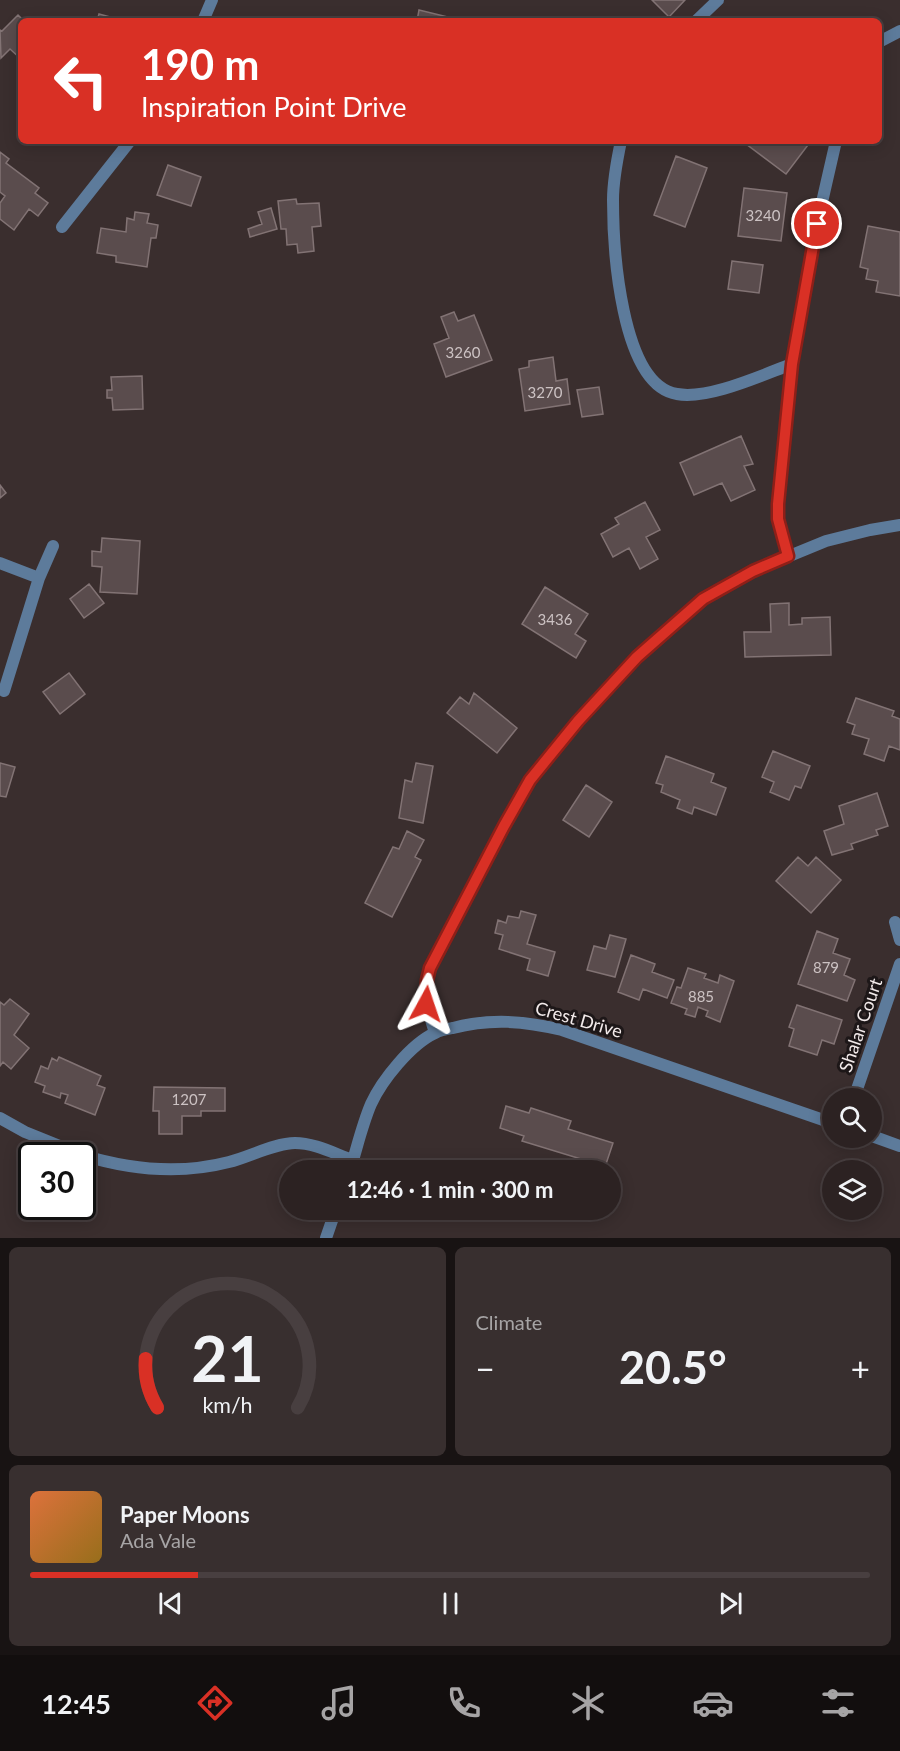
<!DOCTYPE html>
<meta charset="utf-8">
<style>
body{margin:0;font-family:Lato,sans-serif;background:#382f2f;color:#f1f3f6;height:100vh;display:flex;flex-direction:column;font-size:22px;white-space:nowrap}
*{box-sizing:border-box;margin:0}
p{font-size:20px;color:#a6a4a5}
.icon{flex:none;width:33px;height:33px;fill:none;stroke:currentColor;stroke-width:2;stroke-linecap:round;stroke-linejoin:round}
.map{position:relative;height:1238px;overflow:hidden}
.panel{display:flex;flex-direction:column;gap:9px;padding:9px;background:#181313;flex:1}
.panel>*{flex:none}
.banner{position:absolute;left:18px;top:18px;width:864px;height:126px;border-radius:9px;box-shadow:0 3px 15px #0003,0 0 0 2px #483f40;background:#d93025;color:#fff;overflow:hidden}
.tools{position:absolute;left:822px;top:1088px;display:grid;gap:12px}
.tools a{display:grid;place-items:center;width:60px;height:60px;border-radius:50%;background:#2c2222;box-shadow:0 3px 15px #0003,0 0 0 2px #483f40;font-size:30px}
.speed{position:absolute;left:18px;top:1142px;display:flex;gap:12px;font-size:30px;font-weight:700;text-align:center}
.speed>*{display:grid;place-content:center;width:78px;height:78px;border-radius:50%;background:#2c2222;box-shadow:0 3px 15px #0003,0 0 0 2px #483f40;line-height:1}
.speed .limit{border:3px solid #111;border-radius:9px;background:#fff;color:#111}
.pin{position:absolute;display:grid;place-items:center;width:51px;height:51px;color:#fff;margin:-26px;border:3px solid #fff;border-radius:50%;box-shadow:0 2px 6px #0007}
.me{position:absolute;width:66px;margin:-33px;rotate:5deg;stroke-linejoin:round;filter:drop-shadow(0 0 4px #0008)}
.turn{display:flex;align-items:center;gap:21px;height:126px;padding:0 24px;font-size:27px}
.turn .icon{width:78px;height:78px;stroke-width:2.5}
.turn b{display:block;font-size:42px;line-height:51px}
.big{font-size:45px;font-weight:700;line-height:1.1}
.panel .card{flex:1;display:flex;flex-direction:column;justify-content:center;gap:9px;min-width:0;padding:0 21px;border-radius:9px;background:#382f2f}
.panel .dial{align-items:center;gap:0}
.dial svg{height:156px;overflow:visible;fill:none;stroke:#483f40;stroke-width:7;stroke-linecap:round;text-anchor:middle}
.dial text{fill:#f1f3f6;stroke:none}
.song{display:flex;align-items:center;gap:18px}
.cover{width:72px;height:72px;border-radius:9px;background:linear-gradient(135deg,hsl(20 70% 55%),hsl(40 70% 35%))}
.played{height:6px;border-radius:3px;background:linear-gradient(90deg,#d93025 20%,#483f40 20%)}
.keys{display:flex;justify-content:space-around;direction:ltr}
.heat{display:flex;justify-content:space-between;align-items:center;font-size:33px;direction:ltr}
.panel .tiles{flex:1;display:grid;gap:9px;grid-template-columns:1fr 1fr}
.card:last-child{grid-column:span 2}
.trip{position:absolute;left:279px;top:1160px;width:342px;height:60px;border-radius:30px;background:#2c2222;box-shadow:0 3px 15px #0003,0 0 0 2px #483f40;font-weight:700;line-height:60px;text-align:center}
.tab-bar{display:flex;height:96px;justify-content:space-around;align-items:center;background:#120e0e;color:#a6a4a5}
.tab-bar .icon{width:42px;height:42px}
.tab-bar .on{color:#d93025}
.tab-bar b{font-size:27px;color:#f1f3f6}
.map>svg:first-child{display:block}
.building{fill:#5a4c4d;stroke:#827374;stroke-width:1.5}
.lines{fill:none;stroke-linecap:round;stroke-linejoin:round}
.street{stroke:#5d7b9b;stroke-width:12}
.route-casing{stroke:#8d1f18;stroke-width:15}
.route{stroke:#d93025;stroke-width:10}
.labels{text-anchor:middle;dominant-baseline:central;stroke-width:6;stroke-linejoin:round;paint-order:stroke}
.number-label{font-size:15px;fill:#ccc2c3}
.street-label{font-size:18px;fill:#f2eaea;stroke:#1d1718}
</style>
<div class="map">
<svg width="900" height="1238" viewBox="0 0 900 1238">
<rect width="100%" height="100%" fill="#3a2e2e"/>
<path class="building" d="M652 0H685L669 17Z
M419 10 452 18 451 21H417Z
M99 14 125 21H97Z
M18 15 24 21H21V59L10 49 1 58 0 30 2 31Z
M742 141H811L786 174Z
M0 152 9 159 6 163 39 188 35 193 48 203 38 216 29 209 14 230 0 219V203L5 196 0 192Z
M676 156 707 168 685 227 654 215Z
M168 165 201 177 191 206 157 195Z
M744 188 787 193 781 241 738 236Z
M296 199 297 204 319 203 321 226 312 227 314 251 298 253 297 244 287 245 286 229H281L278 201Z
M271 208 277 229 250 237 248 229 262 224 258 212Z
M135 212 149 214 147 223 158 225 156 238H151L147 267 116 262V256L97 253 101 228 126 232 127 218 134 220Z
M868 226 900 232V296L876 292 878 281 866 279 868 269 860 267Z
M732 261 763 265 759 293 728 289Z
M454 312 458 321 474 315 492 360 446 377 434 344 449 338 441 317Z
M553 357 556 381 567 379 570 404 525 411 519 369 529 367V361Z
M142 376 143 409 113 410 112 398H107V390H112L111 377Z
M599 387 603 414 582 417 577 390Z
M741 436 753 464 744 466 755 490 731 501 722 483 694 495 680 463Z
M0 485 6 493 0 498Z
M645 502 660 530 646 537 658 559 640 569 629 548 613 557 601 534 619 524 615 518Z
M102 538 140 541 137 594 100 592 102 567 92 566V551L101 552Z
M89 584 104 603 84 618 70 599Z
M545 587 588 614 575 634 586 641 576 658 522 624Z
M789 603V625L802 624V618L830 617 831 655 745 657 744 632H771L770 604Z
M69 673 85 694 60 714 43 692Z
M474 693 517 728 497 753 447 713 460 697 469 704Z
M856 698 894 711 892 716 900 719V750L889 746 884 761 864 754 869 739 852 734 855 725 847 722Z
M773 751 810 766 801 788 795 786 789 800 770 792 774 782 762 777Z
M666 756 714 774 711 782 726 788 716 815 694 807 692 814 677 808 680 800 661 792 663 785 656 783Z
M0 763 15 767 6 797 0 796Z
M416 763 433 766 423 823 399 818 405 780 412 782Z
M586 785 612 802 589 837 563 820Z
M877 793 888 826 876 830 878 835 851 844 853 849 832 855 824 831 844 824 839 806Z
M407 831 424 840 415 857 421 860 392 917 365 903 393 847 399 849Z
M798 857 808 866 816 857 841 880 811 913 776 881Z
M521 911 536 915 527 944 555 952 548 976 527 970 530 959 499 949 503 935 495 933 498 920 506 923 508 916 519 918Z
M817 931 838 939 833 953 850 959 844 975 855 980 847 1001 798 984Z
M610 935 626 939 615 977 587 970 594 946 606 949Z
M631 955 655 964 652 972 674 980 667 998 643 989 639 1000 618 992Z
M688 968 706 974 704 978 718 983 720 975 734 981 720 1022 706 1016 708 1011 698 1007 695 1017 685 1014 687 1009 671 1003 677 987 681 988Z
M10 999 29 1014 14 1035 29 1048 11 1069 3 1062 0 1066V1002L4 1005Z
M797 1005 842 1020 834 1044 822 1040 817 1055 789 1046 794 1029 789 1027Z
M59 1057 101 1076 97 1085 105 1088 95 1115 65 1103 68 1095 61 1093 60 1098 43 1092 45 1086 35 1082 41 1066 48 1069 52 1058 57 1061Z
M154 1087 225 1088V1111H201V1116H182V1134H159V1111H153Z
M506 1106 529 1113 531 1108 571 1121 568 1129 613 1143 604 1170 577 1169 581 1159 522 1141 524 1136 500 1128Z"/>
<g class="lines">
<path class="street" d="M203 21 212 0
M696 21 718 0
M879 42 900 31
M621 141C617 160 613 180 613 200 613 245 620 385 677 394 708 400 762 375 792 364
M62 227 130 141
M788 556 778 519V504L792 364 817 224 836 141
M0 563 39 578
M4 691 39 578 53 546
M895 922 900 940
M435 1033C427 1008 423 994 430 968L504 826 530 780 578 721 637 657 703 599 753 571 826 541 870 530 900 525
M854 1098 900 964
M0 1118 25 1132 82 1155
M872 1136 900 1146
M82 1155C131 1170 179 1175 229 1162 249 1157 275 1143 295 1143 315 1143 335 1154 353 1160
M350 1170C357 1148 362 1125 371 1104 382 1080 411 1044 435 1033 440 1030 447 1029 453 1028 491 1018 525 1021 562 1030L832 1123
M326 1238 336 1209"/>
</g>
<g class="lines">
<g class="route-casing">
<path id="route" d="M426 1004 427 980 430 968 504 826 530 780 578 721 637 657 703 599 753 571 788 556 778 519V504L792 364 817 224"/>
</g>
<use href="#route" class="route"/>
</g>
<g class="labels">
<g class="number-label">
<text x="763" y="215">3240</text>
<text x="463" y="352">3260</text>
<text x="545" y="392">3270</text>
<text x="555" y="619">3436</text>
<text x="826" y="967">879</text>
<text x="701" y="996">885</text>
<text x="189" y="1099">1207</text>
</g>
<g class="street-label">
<text transform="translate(579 1019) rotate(16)">Crest Drive</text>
<text transform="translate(860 1025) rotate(-71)">Shalar Court</text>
</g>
</g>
</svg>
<div class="tools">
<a><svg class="icon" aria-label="search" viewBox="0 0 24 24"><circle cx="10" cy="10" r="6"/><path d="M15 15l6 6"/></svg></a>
<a><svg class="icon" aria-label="layers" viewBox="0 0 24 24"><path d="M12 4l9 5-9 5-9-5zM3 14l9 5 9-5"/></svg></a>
</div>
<div class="speed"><div class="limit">30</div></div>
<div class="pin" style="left:817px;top:224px;background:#d93025"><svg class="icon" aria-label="arrive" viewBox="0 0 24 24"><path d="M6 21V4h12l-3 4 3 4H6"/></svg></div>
<svg class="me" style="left:426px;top:1004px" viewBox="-20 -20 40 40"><path d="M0-17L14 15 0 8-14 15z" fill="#d93025" stroke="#fff" stroke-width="4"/></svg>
<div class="trip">12:46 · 1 min · 300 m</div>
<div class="banner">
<div class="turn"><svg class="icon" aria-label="left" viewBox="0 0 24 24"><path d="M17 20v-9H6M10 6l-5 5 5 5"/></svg><div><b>190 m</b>Inspiration Point Drive</div></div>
</div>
</div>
<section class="panel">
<div class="tiles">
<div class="card dial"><svg viewBox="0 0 100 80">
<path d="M14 69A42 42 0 1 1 86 69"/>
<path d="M14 69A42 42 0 0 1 8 44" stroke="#d93025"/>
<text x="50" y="56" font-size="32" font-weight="700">21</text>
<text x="50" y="72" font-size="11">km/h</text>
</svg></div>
<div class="card"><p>Climate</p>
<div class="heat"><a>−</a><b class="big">20.5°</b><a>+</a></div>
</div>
<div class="card">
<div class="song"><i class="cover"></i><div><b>Paper Moons</b><p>Ada Vale</p></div></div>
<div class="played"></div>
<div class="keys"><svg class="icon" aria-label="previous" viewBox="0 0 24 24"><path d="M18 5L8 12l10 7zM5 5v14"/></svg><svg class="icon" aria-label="pause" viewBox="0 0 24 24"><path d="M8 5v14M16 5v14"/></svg><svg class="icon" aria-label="next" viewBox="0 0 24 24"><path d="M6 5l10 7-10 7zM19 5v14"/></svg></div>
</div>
</div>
</section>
<nav class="tab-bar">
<b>12:45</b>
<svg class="icon on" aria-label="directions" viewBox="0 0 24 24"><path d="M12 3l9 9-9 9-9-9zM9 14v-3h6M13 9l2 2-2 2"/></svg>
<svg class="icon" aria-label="music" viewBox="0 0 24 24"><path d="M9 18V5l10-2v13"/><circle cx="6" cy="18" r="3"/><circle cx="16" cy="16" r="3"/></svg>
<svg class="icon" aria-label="phone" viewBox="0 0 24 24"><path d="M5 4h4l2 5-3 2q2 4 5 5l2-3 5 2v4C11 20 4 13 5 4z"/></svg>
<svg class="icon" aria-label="climate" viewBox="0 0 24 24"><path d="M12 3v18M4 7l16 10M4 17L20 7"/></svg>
<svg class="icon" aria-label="car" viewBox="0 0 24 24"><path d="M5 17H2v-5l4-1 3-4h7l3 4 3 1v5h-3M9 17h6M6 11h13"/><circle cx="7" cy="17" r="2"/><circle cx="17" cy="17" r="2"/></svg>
<svg class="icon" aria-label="filters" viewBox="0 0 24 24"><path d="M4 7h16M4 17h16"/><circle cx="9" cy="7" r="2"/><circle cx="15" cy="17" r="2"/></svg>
</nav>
